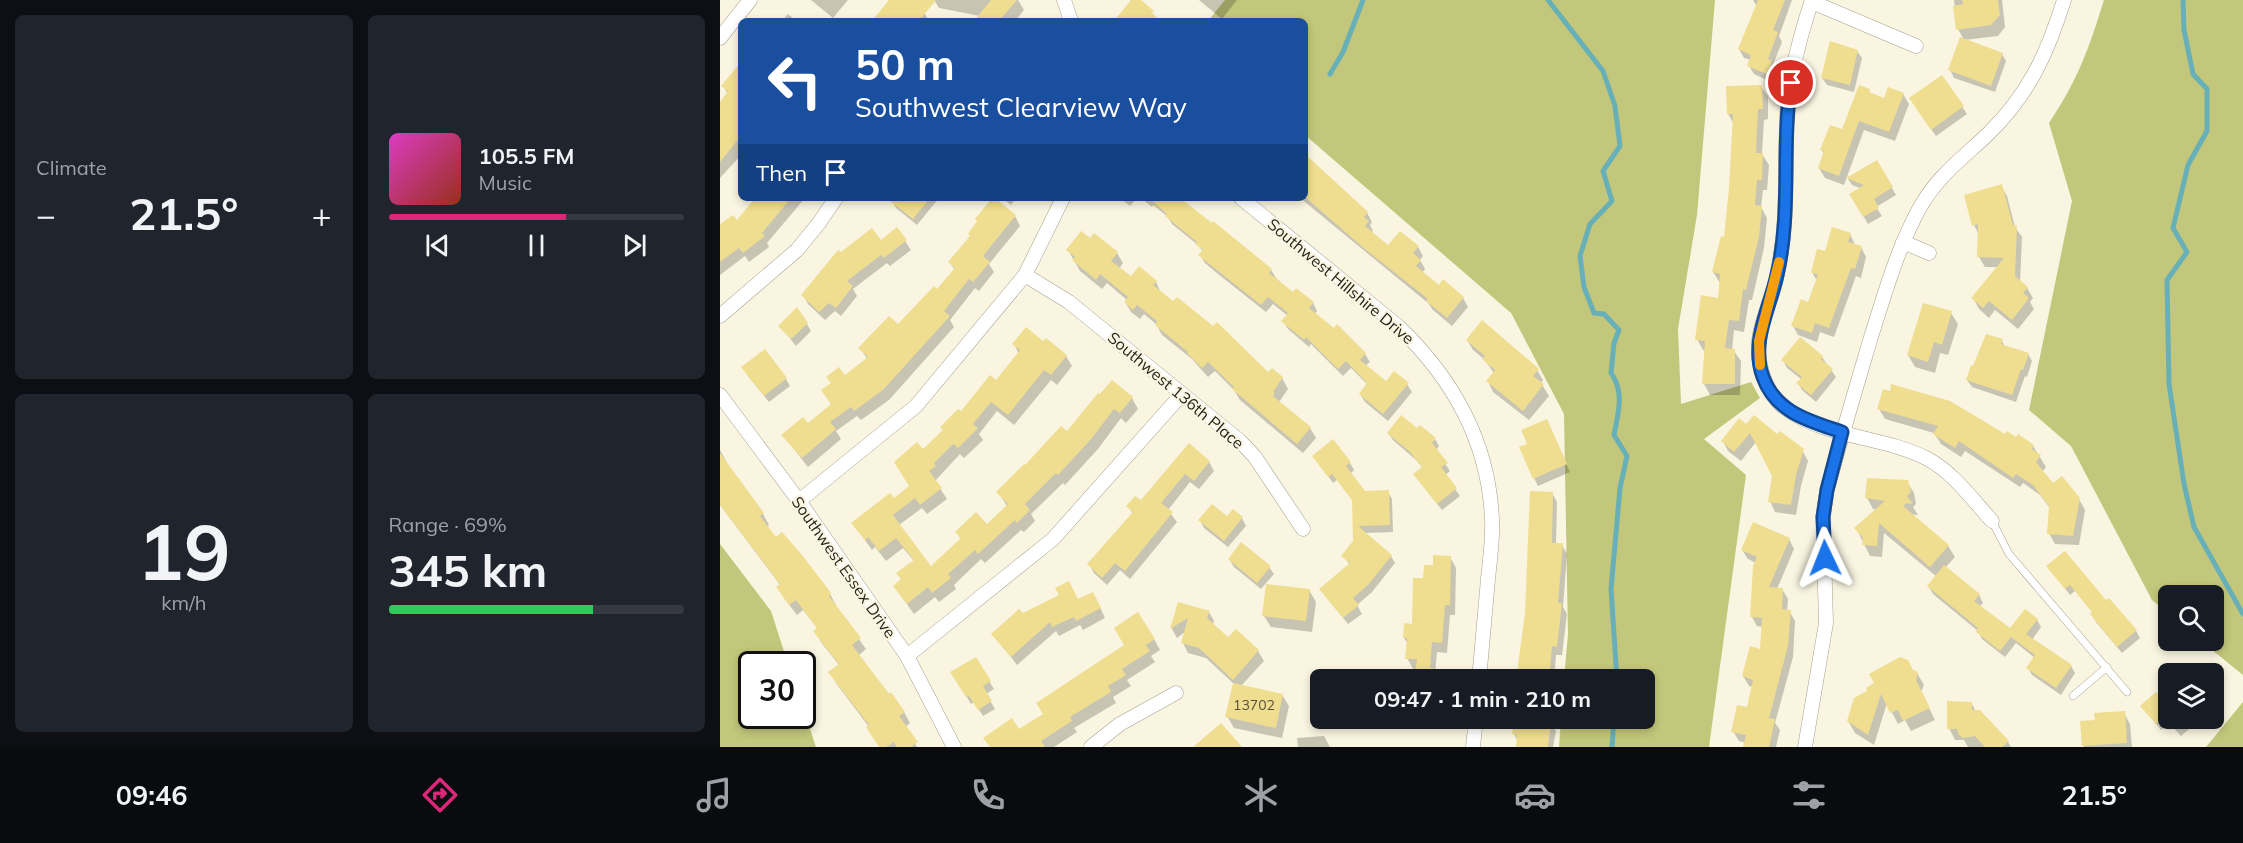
<!DOCTYPE html>
<meta charset="utf-8">
<style>
body{margin:0;font-family:Mulish,sans-serif;background:#20242c;color:#f1f3f6;height:100vh;display:flex;flex-direction:column;font-size:22px;white-space:nowrap}
*{box-sizing:border-box;margin:0}
p{font-size:20px;color:#9ea1a6}
.icon{flex:none;width:33px;height:33px;fill:none;stroke:currentColor;stroke-width:2;stroke-linecap:round;stroke-linejoin:round}
.map{position:relative;flex:1;overflow:hidden}
.details{display:flex;flex-direction:column;gap:15px;padding:15px;background:#0d0f14;width:720px}
.details>*{flex:none}
.top-card{position:absolute;left:18px;top:18px;width:570px;height:183px;border-radius:9px;box-shadow:0 3px 9px #0003;background:#1a4fa0;color:#fff;overflow:hidden}
.fabs{position:absolute;left:1438px;top:585px;display:grid;gap:12px}
.fabs a{display:grid;place-items:center;width:66px;height:66px;border-radius:9px;background:#171b24;box-shadow:0 3px 9px #0003;font-size:30px}
.speed{position:absolute;left:18px;top:651px;display:flex;gap:12px;font-size:30px;font-weight:700;text-align:center}
.speed>*{display:grid;place-content:center;width:78px;height:78px;border-radius:50%;background:#171b24;box-shadow:0 3px 9px #0003;line-height:1}
.speed .limit{border:3px solid #111;border-radius:9px;background:#fff;color:#111}
.pin{position:absolute;display:grid;place-items:center;width:51px;height:51px;color:#fff;margin:-26px;border:3px solid #fff;border-radius:50%;box-shadow:0 2px 6px #0007}
.me{position:absolute;width:66px;margin:-33px;rotate:358deg;stroke-linejoin:round;filter:drop-shadow(0 0 4px #0008)}
.turn{display:flex;align-items:center;gap:21px;height:126px;padding:0 18px;font-size:27px}
.turn .icon{width:78px;height:78px;stroke-width:2.5}
.turn b{display:block;font-size:42px;line-height:51px}
.then{display:flex;align-items:center;height:57px;padding:0 18px;background:#0003;gap:12px;font-size:22px}
.big{font-size:45px;font-weight:700;line-height:1.1}
.details .widget{flex:1;display:flex;flex-direction:column;justify-content:center;gap:9px;min-width:0;padding:0 21px;border-radius:9px;background:#20242c}
.details .dial{align-items:center;gap:0}
.dial b{font-size:78px;line-height:1}
.song{display:flex;align-items:center;gap:18px}
.cover{width:72px;height:72px;border-radius:9px;background:linear-gradient(135deg,hsl(310 70% 55%),hsl(10 70% 35%))}
.played{height:6px;border-radius:3px;background:linear-gradient(90deg,#db2777 60%,#363941 60%)}
.keys{display:flex;justify-content:space-around;direction:ltr}
.heat{display:flex;justify-content:space-between;align-items:center;font-size:33px;direction:ltr}
.charge{height:9px;border-radius:4px;background:linear-gradient(90deg,#34c759 69%,#363941 0)}
.details .tiles{flex:1;display:grid;gap:15px;grid-template-columns:repeat(2,1fr)}
.trip{position:absolute;left:590px;top:669px;width:345px;height:60px;border-radius:9px;background:#171b24;box-shadow:0 3px 9px #0003;font-weight:700;line-height:60px;text-align:center}
.tabs{display:flex;height:96px;justify-content:space-around;align-items:center;background:#090b0e;color:#9ea1a6}
.tabs .icon{width:42px;height:42px}
.tabs .selected{color:#db2777}
.tabs b{font-size:27px;color:#f1f3f6}
main{display:flex;flex:1;min-height:0}
.map>svg:first-child{display:block}
.forest{fill:#c3c77b}
.shadow{fill:#0003}
.lines{fill:none;stroke-linecap:round;stroke-linejoin:round}
.stream{stroke:#68b0b7;stroke-width:5}
.building{fill:#efdd90}
.lane-casing{stroke:#a5a18f;stroke-width:8}
.street-casing{stroke:#a5a18f;stroke-width:15}
.lane{stroke:#fff;stroke-width:7}
.street{stroke:#fff;stroke-width:14}
.route-casing{stroke:#114b97;stroke-width:15}
.route{stroke:#1a73e8;stroke-width:10}
.slow{stroke:#f59e0b;stroke-width:10}
.labels{text-anchor:middle;dominant-baseline:central;stroke-width:4.5;stroke-linejoin:round;paint-order:stroke}
.number-label{font-size:14px;fill:#58523a}
.street-label{font-size:16px;fill:#26241d;stroke:#f9f5e1}
</style>
<main>
<section class="details">
<div class="tiles">
<div class="widget"><p>Climate</p>
<div class="heat"><a>−</a><b class="big">21.5°</b><a>+</a></div>
</div>
<div class="widget">
<div class="song"><i class="cover"></i><div><b>105.5 FM</b><p>Music</p></div></div>
<div class="played"></div>
<div class="keys"><svg class="icon" aria-label="previous" viewBox="0 0 24 24"><path d="M18 5L8 12l10 7zM5 5v14"/></svg><svg class="icon" aria-label="pause" viewBox="0 0 24 24"><path d="M8 5v14M16 5v14"/></svg><svg class="icon" aria-label="next" viewBox="0 0 24 24"><path d="M6 5l10 7-10 7zM19 5v14"/></svg></div>
</div>
<div class="widget dial"><b>19</b><p>km/h</p></div>
<div class="widget"><p>Range · 69%</p><b class="big">345 km</b><div class="charge"></div></div>
</div>
</section>
<div class="map">
<svg width="1523" height="747" viewBox="0 0 1523 747">
<rect width="100%" height="100%" fill="#f9f5e1"/>
<path class="forest" d="M505 0H995L977 215 958 329 961 404 1031 382 1040 398 984 439 1026 475 989 747H839L841 719 924 718V680L844 679 848 634 844 414 791 313 585 135V21H488Z
M1384 0H1523V675L1481 641 1494 640V596H1449V614L1432 600 1351 446 1309 410 1352 201 1329 123C1358 80 1369 48 1384 0Z
M0 544 51 611 68 664H32V716H82L83 708 96 747H0Z
M1523 702V747H1486Z"/>
<path class="shadow" d="M91 0H128L113 18Z
M171 0H176L205 14 209 21H159Z
M214 0H298L304 10 295 21H261L260 16 219 8Z
M479 0H517L502 19Z
M1033 0H1072L1059 36 1062 42 1053 65 1056 71 1051 82 1034 74 1029 66 1031 60 1024 58 1019 49 1037 7Z
M1234 0H1282L1285 27 1278 36 1244 40 1282 54 1286 61 1275 92 1234 78 1230 70 1244 40 1238 29Z
M68 14 76 21H62Z
M1137 51 1142 58 1134 92 1107 85 1102 78Z
M21 70V155L0 178V104L8 94 3 86Z
M1222 77 1247 114 1216 136 1195 106Z
M1041 86 1048 97V119L1044 120 1042 154 1049 165 1047 190H1043L1041 207 1047 218 1044 248 1032 300H1029L1024 332 1014 330 1012 350 1014 351 1021 361 1020 395H990L984 384 986 351 983 350 977 339 999 299 1000 283 993 272 1006 239 1014 124 1008 114Z
M1149 91 1151 95 1164 100 1183 94 1189 104 1175 141 1144 130 1124 185 1105 178 1099 168 1104 154 1102 150 1123 131Z
M585 156 647 213 652 222 650 225 653 231 651 233 668 248 680 233 698 247 703 256 700 260 705 269 702 273 719 287 743 298 748 307 732 326 713 310 708 303 580 198H585Z
M1156 162 1176 195 1156 207 1162 216 1148 224 1131 194 1140 188 1132 185 1128 179Z
M1281 186 1287 196 1295 227 1302 237 1300 283 1307 288 1313 298 1310 302 1314 309 1298 329 1275 310 1269 318 1259 309 1253 298 1278 267H1265L1259 257V235L1254 225Z
M37 198H85L47 243 49 247 29 262 25 256 0 275V226L17 223Z
M174 198H219L197 225 176 208 172 201Z
M282 198H296L291 205Z
M400 198H417L410 206Z
M421 198H453L492 225 493 223 551 270 556 278 573 294 576 290 593 303 597 311 595 314 645 354 650 362 645 366 667 384H687L692 392 668 421 645 402 640 394 648 385 631 368 623 376 591 344 589 347 568 329 563 321 568 316 553 304 546 312 498 274 485 263 480 255 483 252 478 245 452 224 447 216 433 205 432 207Z
M295 216 300 226 269 264 274 272 259 291 255 288 230 320 234 327 169 400 141 420 137 416 116 431 121 439 88 467 63 435 88 426 112 406 103 391 148 360 140 348 178 326 217 292 235 270 230 263Z
M177 229 191 250 170 266 167 263 133 289 137 296 121 316 115 311 105 320 88 304 83 295 121 254 161 242Z
M1130 234 1135 245 1141 247 1146 257 1141 278 1136 276 1114 337 1100 332 1097 342 1078 335 1073 326 1089 304 1097 281 1092 272 1106 253Z
M348 250 397 253 403 263 399 269 411 279 436 282 441 293 548 375 562 378 568 389 559 402 590 428 596 438 583 453 520 400 514 390 495 371 488 377 472 359 442 335 436 324 424 314 420 319 411 312 405 302 407 300 387 283 382 289 360 271Z
M1231 313 1238 324 1228 355 1220 353 1215 373 1195 367 1188 355Z
M87 324 91 331 76 346 60 326Z
M747 340 817 370 823 380 821 383 829 396 809 420 773 392 768 381 774 373 764 359 753 350Z
M1282 341 1285 347 1308 354 1312 361 1307 377 1305 376 1296 402 1252 387 1247 380 1253 368Z
M324 343 346 356 352 366 337 385 331 380 294 425 277 411 259 434 263 440 244 458 240 454 215 481 227 499 207 514 202 508 179 525 211 568 241 540 237 532 267 527 287 506 278 492 347 433 412 398 418 409 406 423 401 418 378 449 345 485 343 483 311 514 315 521 304 532 301 530 265 563 261 559 234 585 236 589 219 602 215 597 194 614 174 586 182 580 194 561 183 548 166 561 155 547 152 550 133 523 174 500 191 487 203 452 241 413 276 382 299 354 294 344Z
M1102 357 1116 377 1096 402 1082 390 1078 383 1081 379 1067 368 1063 360Z
M27 375 66 379 70 386 49 402Z
M1159 409 1296 440 1299 436 1313 446 1326 467 1322 472 1333 486 1359 499 1365 510 1359 545 1335 544 1329 533 1330 508 1320 495 1303 483 1300 487 1245 451 1241 457 1221 444 1214 433 1165 419Z
M1026 426 1058 436 1082 450 1088 461 1081 486 1076 515 1055 512 1050 501 1053 475 1036 442 1021 461 1008 451 1003 441Z
M830 428 850 472 818 486 814 478 809 444Z
M698 430 715 439 719 446 716 450 730 471 725 475 740 496 722 510 700 482 703 468 696 460 673 440 668 433Z
M613 441 630 463 634 470 630 474 644 492H668L672 499 673 532 644 533 671 556 675 563 652 592 637 605 642 614 628 624 601 590 630 565 623 556 635 541 634 502 617 480 613 483 594 456Z
M469 445 489 462 494 471 479 489 470 482 448 510 457 522 410 579 400 570 387 585 374 573 369 564 413 514 408 506 421 502Z
M0 450 12 472 43 514 49 525 46 527 110 594 116 605 115 606 146 649 138 656 184 712 190 723 185 727 197 747H161L149 727 116 683 110 672 119 665 101 642 95 631 98 629 83 610 77 615 64 598 61 586 0 505Z
M1187 482 1194 493 1196 504 1193 507 1198 515 1190 514 1228 546 1235 557 1225 568 1259 595 1263 603 1259 607 1290 630 1317 620 1321 627 1312 640 1351 666 1355 673 1341 695 1312 675 1308 668 1315 658 1296 643 1285 657 1262 639 1258 631 1213 594 1209 587 1217 577 1164 533 1162 557 1150 556 1136 528 1157 510 1153 509 1147 498Z
M832 493 837 502 836 544 842 545 847 554 843 607 847 614 842 655H836L834 680H798Z
M513 511 522 518 526 526 508 547 484 528 480 520 507 519Z
M1069 539 1074 549 1057 589H1062L1068 599 1067 611 1070 612 1075 621 1073 657 1055 723 1060 730 1056 747H1025L1026 743 1019 741 1013 731 1029 709 1033 687 1029 686 1023 676 1041 651 1043 627 1037 626 1032 617 1036 563 1028 559 1022 550Z
M730 557 736 568 735 615H730L727 653 717 652 715 674 719 680H696L697 669H693L687 658 688 644 684 638 693 626 705 580 714 567Z
M509 559 549 567 554 574 541 589 514 567Z
M1333 573 1386 603 1416 631 1420 638 1402 653 1376 622 1372 615 1373 613 1355 591 1350 595Z
M589 590 596 602 592 632 551 627 544 616Z
M358 601 378 603 385 618 363 630 360 625 339 636 336 631 297 665 273 634 302 615Z
M459 603 489 612 494 621 493 625 508 639 516 631 538 651 544 661 521 686 562 695 569 706 562 738 514 728 507 716 514 684 486 658 468 653 463 643 465 632 457 638 452 629Z
M434 639 440 650 431 656 435 662 407 680 411 686 393 697 396 703 354 728 357 732 334 747H271L325 715 318 704Z
M255 659 274 689 266 694 275 709 263 716 254 702 251 704 232 673Z
M639 670 644 680H618Z
M1193 672 1197 673 1204 685 1201 692 1215 720 1191 731 1185 720 1178 724 1167 703 1154 745 1135 733 1128 721 1156 684Z
M1449 694V718H1473L1476 723 1461 736 1449 723 1441 730 1422 706 1442 701Z
M1252 704 1256 712 1288 742 1291 747H1248L1244 740H1235L1229 728Z
M1404 713 1410 724 1412 747H1364L1363 745 1376 722Z
M626 718H642L629 724Z
M697 718H716V722Z
M796 718H830V722L836 731 833 747H797L798 741 794 734Z
M604 736 610 747H578L577 738Z"/>
<g class="lines">
<path class="stream" d="M828 0 883 71 895 106 900 146 883 171 892 201 870 224 860 256 864 287 874 313 884 314 899 330 894 343 891 373C905 392 898 414 894 435L907 456 900 488 891 589 897 680
M1463 0 1464 30 1473 74 1487 89V131L1468 165 1453 228 1467 252 1447 280 1449 384 1464 484 1474 527 1523 614
M610 74 623 52 643 0
M892 747 894 718"/>
</g>
<path class="building" d="M169 0H216L199 21H152Z
M271 0H297L279 21H254Z
M411 0H421L434 11 432 13 441 21H394Z
M1038 0H1065L1053 30 1058 32 1048 59 1052 61 1047 74 1027 66 1031 55 1018 49Z
M1242 0H1278L1280 15 1271 25 1236 30 1233 6 1243 4Z
M1240 37 1283 53 1271 86 1228 70Z
M1110 41 1138 50 1130 85 1101 78Z
M21 62V136L0 162V102L8 91 1 86Z
M1222 75 1244 106 1211 130 1189 98Z
M1042 85 1043 109H1038L1036 153H1043L1042 180H1037L1035 205 1042 206 1039 237 1026 290 1023 289 1019 321 1009 320 1005 348 1015 349V384H982L985 341 975 340 981 295 998 298 1000 274 992 272 1001 236 1004 237 1009 188 1013 114H1007L1006 86Z
M1139 85 1150 89 1149 92 1164 98 1168 87 1184 93 1169 132 1139 121 1119 176 1098 168 1104 151 1100 150 1110 125 1122 129Z
M585 154 648 212 644 217 649 221 645 226 668 245 680 231 699 246 693 253 701 260 696 266 719 285 723 279 744 297 727 318 706 301 708 299 646 250 585 197Z
M1157 160 1173 187 1154 199 1159 208 1143 217 1129 194 1144 185 1126 178Z
M1282 184 1293 225 1297 226 1295 276 1308 287 1303 293 1309 298 1292 320 1269 301 1263 308 1251 298 1284 258 1257 257 1258 224 1252 226 1244 195Z
M35 198H71L42 233 45 236 23 253 19 248 0 262V224L13 215 17 220Z
M166 198H210L193 219Z
M272 198H275L296 215 263 256 270 262 253 282 249 279 224 311 230 316 163 390 134 411 131 407 110 422 116 429 82 458 61 435 83 417 88 423 111 404 101 390 111 383 106 377 119 367 125 375 148 357 138 348 169 316 178 324 214 286 217 289 235 268 228 262 250 236 248 234 257 221 255 219Z
M429 198H460L492 223 493 221 552 269 549 273 573 292 576 288 594 302 589 308 614 328 617 324 646 353 640 360 666 381 674 371 689 383 663 414 639 394 647 383 626 361 618 369 586 337 584 340 561 321 568 313 548 297 541 305 478 255 483 250 475 244 477 242 445 216 447 214Z
M177 227 187 240 164 258 161 255 127 281 133 286 116 308 109 303 99 312 81 295 118 250 121 252 152 228 161 240Z
M1112 227 1131 233 1128 242 1142 246 1135 269 1131 268 1109 328 1095 323 1092 333 1071 326 1081 299 1088 302 1098 274 1091 273 1097 249 1105 251Z
M361 231 370 238 374 233 398 252 391 261 411 276 419 266 437 281 433 285 453 301 457 297 493 326 497 322 548 372 552 368 563 377 553 392 555 393 553 396 591 427 577 444 512 389 514 387 488 362 482 368 467 353 468 352 435 325 437 321 417 305 413 310 404 302 408 297 380 274 376 280 352 260 355 257 346 250Z
M1203 303 1232 311 1222 345 1214 342 1208 362 1187 355Z
M77 307 88 323 71 339 58 326Z
M762 320 819 369 813 376 824 384 803 411 766 381 775 370 762 359 765 356 746 340Z
M306 327 323 341 326 338 347 355 331 375 324 370 288 415 271 402 253 424 258 428 238 448 233 444 214 463 216 466 209 471 222 488 200 505 195 498 173 515 211 566 241 538 235 532 256 512 267 524 288 504 276 492 304 464 305 465 341 426 347 431 378 393 380 394 392 380 413 397 400 413 394 409 372 438 338 475 336 473 305 504 310 510 297 523 295 520 258 554 255 550 228 574 231 578 212 593 208 587 187 604 173 586 181 579 176 573 194 560 176 538 159 551 148 537 145 540 131 523 170 493 174 498 189 486 174 462 197 442 203 449 223 430 220 427 238 409 241 411 270 375 276 380 300 350 292 344Z
M1266 334 1283 339 1281 344 1309 353 1303 370 1301 369 1292 395 1246 380 1251 365 1253 366Z
M1080 337 1103 356 1101 359 1113 369 1091 395 1076 383 1082 377 1061 360Z
M45 349 67 378 44 396 21 367Z
M1171 384 1230 401 1285 434 1287 431 1296 437 1298 434 1314 445 1312 449 1321 455 1316 462 1333 483 1342 476 1360 498 1353 536 1327 534 1329 506 1313 485 1296 474 1293 478 1239 441 1235 448 1213 434 1218 426 1157 409 1163 389 1170 391Z
M681 415 697 428 700 425 716 438 712 443 728 463 721 467 737 488 717 504 693 474 702 467 690 452 667 433Z
M1034 415 1057 434 1060 431 1084 449 1076 475 1071 505 1048 502 1052 476 1030 433 1014 452 1001 441 1019 418 1026 424Z
M827 419 847 464 813 479 799 447 807 444 801 430Z
M613 439 631 462 626 466 645 491 669 490 670 525 638 526 672 555 648 585 633 598 639 605 623 618 599 589 630 563 621 556 633 541 632 500 612 474 608 477 592 456Z
M469 443 490 461 474 481 465 474 441 503 453 512 405 571 395 563 382 578 367 564 413 512 406 506 415 496 421 500Z
M0 453 44 513 40 516 56 537 62 532 82 555 111 593 109 596 141 638 132 645 169 694 171 692 185 712 179 716 198 742 191 747H177L174 742 166 747H159L146 727 149 725 108 672 119 664 93 631 97 628 76 600 69 605 56 587 60 584 0 505Z
M1147 478 1188 480 1191 492 1187 496 1193 504 1187 503 1183 506 1229 545 1210 567 1159 523 1157 546 1142 545 1143 538 1134 528 1165 501 1145 498Z
M810 491 833 492 832 543H843L838 603H842L837 647 832 646 829 680H796L805 613Z
M492 504 507 516 513 509 523 517 504 541 478 520Z
M1033 522 1070 538 1049 587 1063 588 1062 609 1071 610 1068 646 1049 718 1055 719 1049 747H1023L1026 735 1011 732 1017 705 1027 707 1033 680 1022 676 1030 646 1040 649 1042 618 1030 617 1033 566 1037 557 1021 550Z
M521 542 551 566 537 583 508 559Z
M1345 551 1386 600 1389 598 1417 630 1397 647 1370 614 1372 612 1350 585 1345 589 1326 566Z
M713 555 731 556 730 605H725L722 643 712 642 710 668H714L712 680H694L697 659H685L687 638H683L684 623 692 624 693 578H703L704 565H713Z
M1224 565 1260 594 1254 601 1290 628 1305 609 1318 619 1306 634 1352 665 1336 688 1306 668 1315 655 1291 637 1280 651 1256 632 1258 628 1207 586Z
M349 581 358 599 373 592 381 608 356 621 354 617 332 627 330 622 291 657 271 634 299 609 303 613 339 595 335 588Z
M546 584 590 589 586 621 542 616Z
M458 602 490 611 487 618 508 637 516 629 539 650 513 680 479 648 461 643 468 618 450 629Z
M418 612 435 639 426 645 430 651 402 669 406 675 388 686 391 692 350 717 352 721 321 741 325 747H270L263 738 292 718 299 729 323 714 316 703 404 645 394 628Z
M256 657 271 681 263 686 272 701 258 710 249 696 246 697 230 672Z
M1180 657 1188 660 1193 670 1198 672 1196 680 1210 708 1183 721 1178 710 1170 713 1161 694 1148 735 1127 721 1134 698 1147 691 1146 688 1154 683 1149 674Z
M513 683 563 694 556 728 505 717Z
M1436 692 1442 699 1449 692V713L1436 724 1420 706Z
M1227 701 1252 702V710H1260L1289 741 1282 747H1265L1255 736 1243 738 1239 735 1237 729H1227Z
M1405 711 1407 743 1362 746 1360 721 1375 720 1374 713Z
M794 718 831 721 828 747H796L797 735 792 734Z
M501 723 522 747H473Z"/>
<g class="lines">
<g class="lane-casing">
<path id="lane" d="M1272 521 1289 554 1407 692
M1353 696 1387 667"/>
</g>
<g class="street-casing">
<path id="street" d="M344 0 351 21
M1092 0C1081 33 1072 67 1068 102 1064 147 1068 192 1063 238 1061 256 1058 274 1053 291 1046 313 1036 335 1039 357 1041 376 1050 397 1065 408 1106 438 1162 436 1206 458 1233 472 1252 499 1272 521
M1092 2 1196 46
M0 38 30 0
M521 198 679 327C733 379 769 443 772 520 773 539 770 559 768 579 765 613 762 646 759 680
M1183 242 1209 253
M305 275 349 302 520 441 535 457 583 529
M0 316 77 250 99 223 116 198
M0 395 79 501 187 656 234 747
M79 501 196 406 305 275 343 198
M187 656 333 539 462 394
M371 747 400 724 456 693
M753 747 756 718
M1085 747 1106 623 1103 517 1107 490C1121 438 1136 388 1151 337 1165 293 1177 250 1199 209 1218 175 1242 159 1269 133 1309 94 1328 52 1344 0"/>
</g>
<use href="#lane" class="lane"/>
<use href="#street" class="street"/>
</g>
<g class="lines">
<g class="route-casing">
<path id="route" d="M1071 83C1061 146 1072 211 1057 275 1050 308 1030 342 1043 377 1056 413 1090 421 1122 432L1107 490 1103 517 1105 558"/>
</g>
<use href="#route" class="route"/>
<path class="slow" d="M1040 365 1039 341 1059 262"/>
</g>
<g class="labels">
<g class="number-label">
<text x="534" y="705">13702</text>
</g>
<g class="street-label">
<text transform="translate(621 281) rotate(40)">Southwest Hillshire Drive</text>
<text transform="translate(456 390) rotate(40)">Southwest 136th Place</text>
<text transform="translate(124 567) rotate(55)">Southwest Essex Drive</text>
</g>
</g>
</svg>
<div class="fabs">
<a><svg class="icon" aria-label="search" viewBox="0 0 24 24"><circle cx="10" cy="10" r="6"/><path d="M15 15l6 6"/></svg></a>
<a><svg class="icon" aria-label="layers" viewBox="0 0 24 24"><path d="M12 4l9 5-9 5-9-5zM3 14l9 5 9-5"/></svg></a>
</div>
<div class="speed"><div class="limit">30</div></div>
<div class="pin" style="left:1071px;top:83px;background:#d93025"><svg class="icon" aria-label="arrive" viewBox="0 0 24 24"><path d="M6 21V4h12l-3 4 3 4H6"/></svg></div>
<svg class="me" style="left:1105px;top:558px" viewBox="-20 -20 40 40"><path d="M0-17L14 15 0 8-14 15z" fill="#1a73e8" stroke="#fff" stroke-width="4"/></svg>
<div class="trip">09:47 · 1 min · 210 m</div>
<div class="top-card">
<div class="turn"><svg class="icon" aria-label="left" viewBox="0 0 24 24"><path d="M17 20v-9H6M10 6l-5 5 5 5"/></svg><div><b>50 m</b>Southwest Clearview Way</div></div>
<div class="then">Then<svg class="icon" aria-label="arrive" viewBox="0 0 24 24"><path d="M6 21V4h12l-3 4 3 4H6"/></svg></div>
</div>
</div>
</main>
<nav class="tabs">
<b>09:46</b>
<svg class="icon selected" aria-label="directions" viewBox="0 0 24 24"><path d="M12 3l9 9-9 9-9-9zM9 14v-3h6M13 9l2 2-2 2"/></svg>
<svg class="icon" aria-label="music" viewBox="0 0 24 24"><path d="M9 18V5l10-2v13"/><circle cx="6" cy="18" r="3"/><circle cx="16" cy="16" r="3"/></svg>
<svg class="icon" aria-label="phone" viewBox="0 0 24 24"><path d="M5 4h4l2 5-3 2q2 4 5 5l2-3 5 2v4C11 20 4 13 5 4z"/></svg>
<svg class="icon" aria-label="climate" viewBox="0 0 24 24"><path d="M12 3v18M4 7l16 10M4 17L20 7"/></svg>
<svg class="icon" aria-label="car" viewBox="0 0 24 24"><path d="M5 17H2v-5l4-1 3-4h7l3 4 3 1v5h-3M9 17h6M6 11h13"/><circle cx="7" cy="17" r="2"/><circle cx="17" cy="17" r="2"/></svg>
<svg class="icon" aria-label="filters" viewBox="0 0 24 24"><path d="M4 7h16M4 17h16"/><circle cx="9" cy="7" r="2"/><circle cx="15" cy="17" r="2"/></svg>
<b>21.5°</b>
</nav>
